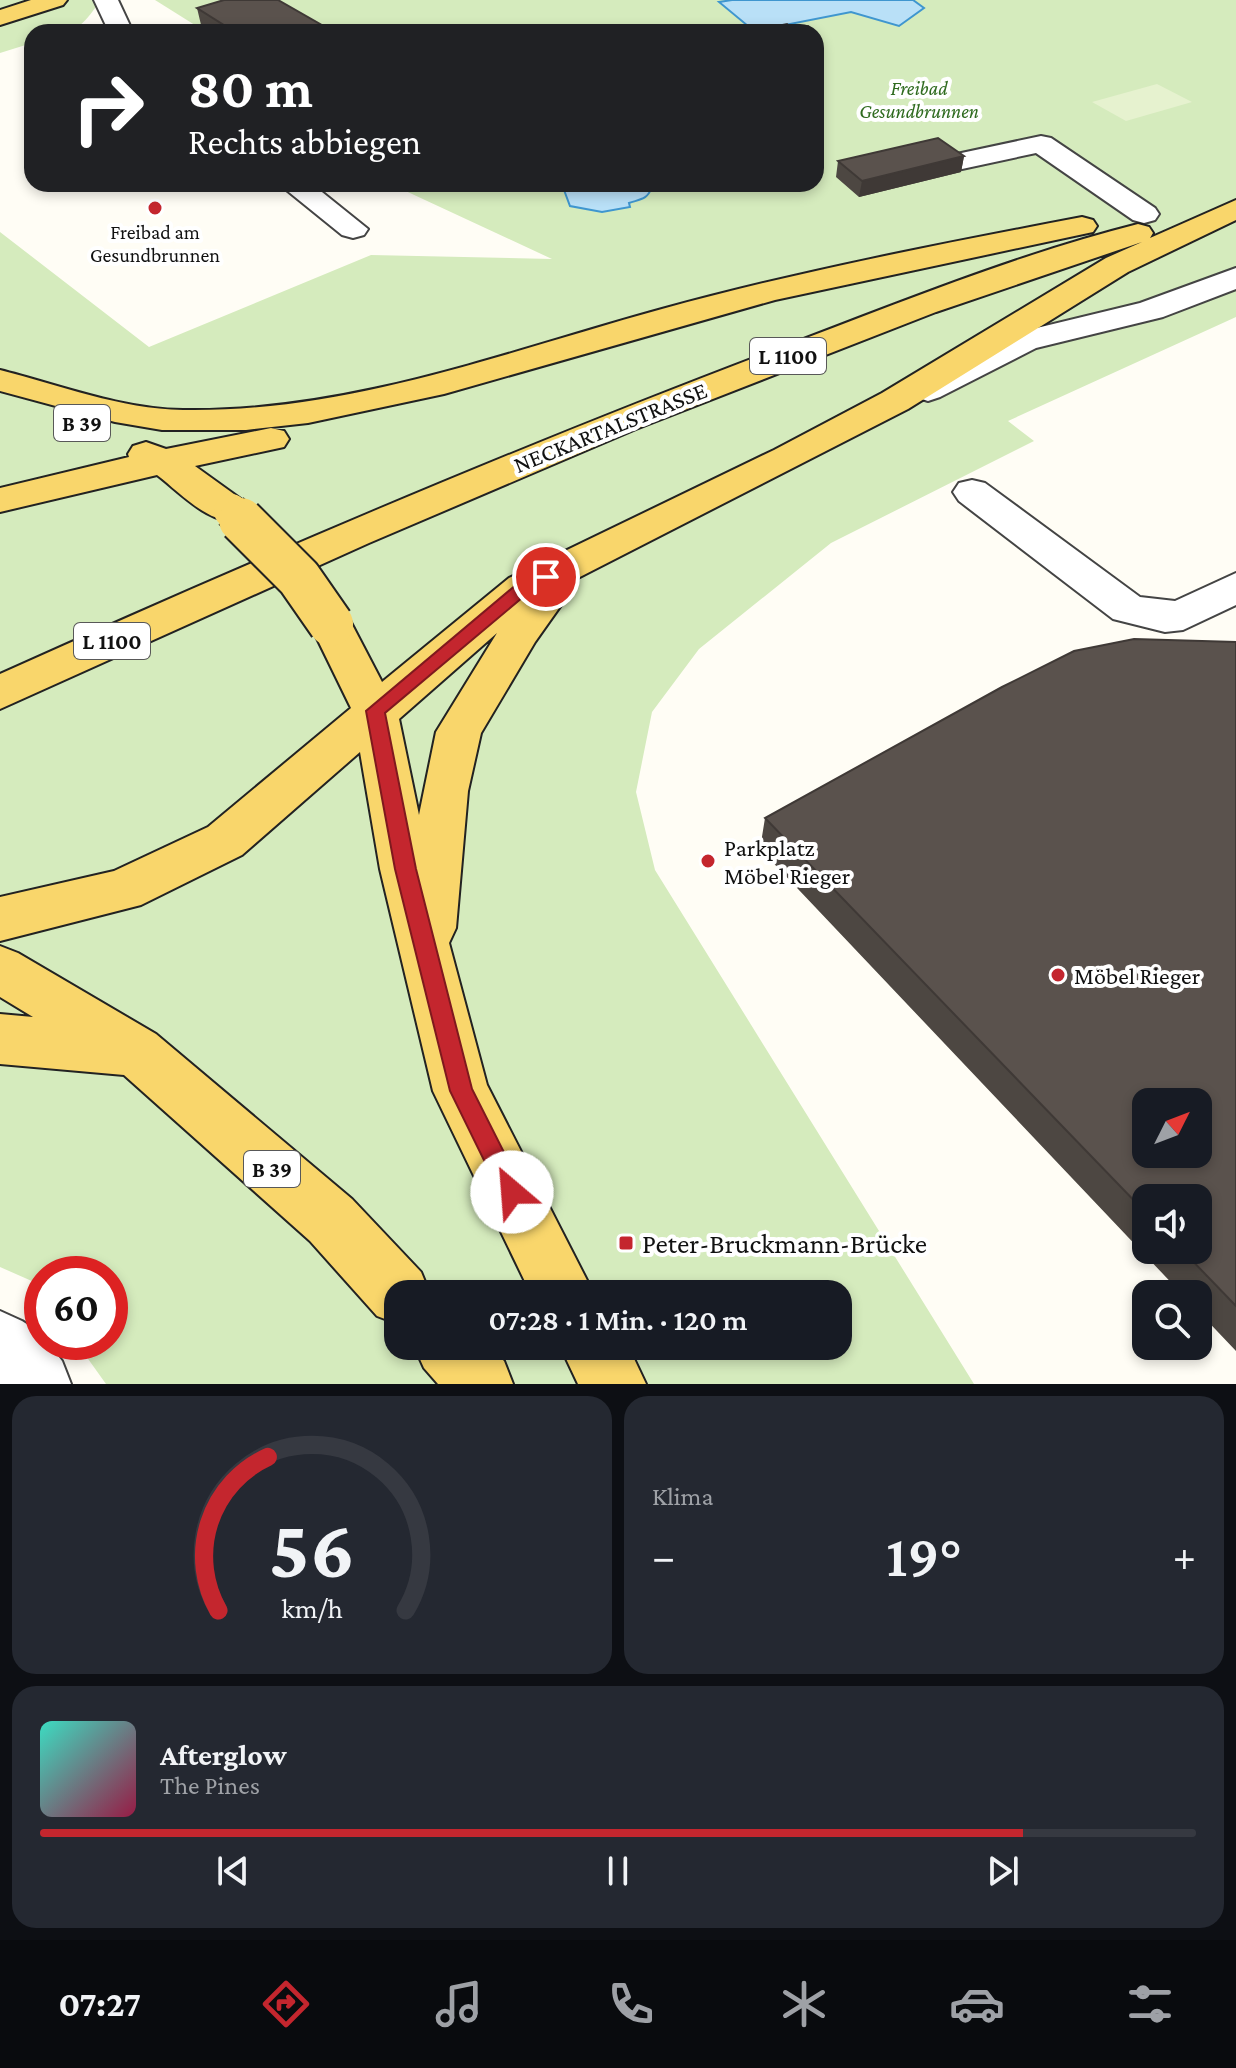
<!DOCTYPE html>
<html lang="de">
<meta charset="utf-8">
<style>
body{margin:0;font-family:"Crimson Pro",serif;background:#242831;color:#f1f3f6;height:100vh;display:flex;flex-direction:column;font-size:30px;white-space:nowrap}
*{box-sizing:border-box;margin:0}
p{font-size:26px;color:#9ea1a6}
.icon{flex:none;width:44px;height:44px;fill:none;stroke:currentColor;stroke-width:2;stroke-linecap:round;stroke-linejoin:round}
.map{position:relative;height:1384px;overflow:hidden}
.details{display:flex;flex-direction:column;gap:12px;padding:12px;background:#0d0f14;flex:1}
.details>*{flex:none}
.banner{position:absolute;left:24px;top:24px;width:800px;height:168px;border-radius:24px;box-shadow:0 4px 12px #0003;background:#202124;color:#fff;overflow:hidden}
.needle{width:52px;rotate:48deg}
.tools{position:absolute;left:1132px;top:1088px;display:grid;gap:16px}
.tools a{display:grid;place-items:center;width:80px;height:80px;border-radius:16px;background:#171b24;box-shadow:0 4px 12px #0003;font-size:40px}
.speed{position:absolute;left:24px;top:1256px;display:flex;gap:16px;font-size:40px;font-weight:700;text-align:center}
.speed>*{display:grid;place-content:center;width:104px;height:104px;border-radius:50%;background:#171b24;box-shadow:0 4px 12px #0003;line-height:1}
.speed .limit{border:12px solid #d22;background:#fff;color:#111}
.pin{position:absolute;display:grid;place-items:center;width:68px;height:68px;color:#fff;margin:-34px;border:4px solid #fff;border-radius:50%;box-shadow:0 2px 8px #0007}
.me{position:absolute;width:88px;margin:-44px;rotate:333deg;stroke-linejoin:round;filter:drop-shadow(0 0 6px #0008)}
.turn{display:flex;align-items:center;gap:28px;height:168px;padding:0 32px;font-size:36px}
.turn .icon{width:104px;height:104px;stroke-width:2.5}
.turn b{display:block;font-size:56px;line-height:68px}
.big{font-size:60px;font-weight:600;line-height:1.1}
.details .tile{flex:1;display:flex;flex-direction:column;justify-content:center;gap:12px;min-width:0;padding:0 28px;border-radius:24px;background:#242831}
.details .dial{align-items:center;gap:0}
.dial svg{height:208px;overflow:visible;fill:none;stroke:#363941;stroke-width:7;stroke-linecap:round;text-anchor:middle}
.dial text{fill:#f1f3f6;stroke:none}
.song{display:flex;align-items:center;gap:24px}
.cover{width:96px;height:96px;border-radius:12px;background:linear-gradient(135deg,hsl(170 70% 55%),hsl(340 70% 35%))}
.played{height:8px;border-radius:4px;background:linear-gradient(90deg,#c4262e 85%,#363941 85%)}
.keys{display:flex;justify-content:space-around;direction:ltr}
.heat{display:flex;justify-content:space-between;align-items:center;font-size:44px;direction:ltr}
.details .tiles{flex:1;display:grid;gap:12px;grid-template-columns:1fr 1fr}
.tile:last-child{grid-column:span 2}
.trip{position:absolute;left:384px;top:1280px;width:468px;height:80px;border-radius:24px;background:#171b24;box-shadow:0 4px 12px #0003;font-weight:600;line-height:80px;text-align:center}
.menu{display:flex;height:128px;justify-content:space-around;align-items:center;background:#090b0e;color:#9ea1a6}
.menu .icon{width:56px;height:56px}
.menu .on{color:#c4262e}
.menu b{font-size:36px;color:#f1f3f6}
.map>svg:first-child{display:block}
.green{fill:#d5ebbd;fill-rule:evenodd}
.pitch{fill:#e6f2cf}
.water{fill:#b9e0f7;stroke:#3f96cf;stroke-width:2}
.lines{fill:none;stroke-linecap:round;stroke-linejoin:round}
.minor-casing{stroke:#444;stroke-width:4}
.major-casing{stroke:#222;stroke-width:4}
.minor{fill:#fff;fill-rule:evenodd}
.major{fill:#f9d66b;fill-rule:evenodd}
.major-bridge-far1-casing{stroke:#222;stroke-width:37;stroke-linecap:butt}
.major-bridge-casing{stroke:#222;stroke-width:48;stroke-linecap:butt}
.major-bridge-far1{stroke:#f9d66b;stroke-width:34}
.major-bridge{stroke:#f9d66b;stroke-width:44}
.wall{fill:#4d4742;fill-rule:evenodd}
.shaded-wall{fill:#3f3936}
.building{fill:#5a524d;stroke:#3f3936;stroke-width:2;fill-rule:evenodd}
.route{fill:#c4262e;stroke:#7f191e;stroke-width:2}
.poi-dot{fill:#c4262e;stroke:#fff;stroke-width:3}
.labels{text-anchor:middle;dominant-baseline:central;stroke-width:8;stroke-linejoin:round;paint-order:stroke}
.far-park-label{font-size:20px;font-style:italic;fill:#2f6b1f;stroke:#fff}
.far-poi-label{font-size:20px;fill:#111;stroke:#fff}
.shield{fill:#fff;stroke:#585858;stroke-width:2}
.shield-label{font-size:22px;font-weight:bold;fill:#111}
.street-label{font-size:24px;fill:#111;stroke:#fff}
.poi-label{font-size:24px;fill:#111;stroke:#fff;text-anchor:start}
.near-poi-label{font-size:28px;fill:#111;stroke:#fff;text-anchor:start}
</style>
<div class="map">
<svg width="1236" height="1384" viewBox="0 0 1236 1384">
<rect width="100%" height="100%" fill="#fffdf5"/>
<path class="green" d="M0 0H101C75 36 75 32 32 32V43L0 53Z
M155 0H1236V317L1008 421 1034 441 831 543 699 649 652 712 636 792 655 870 974 1384H106L76 1342H110V1274H42V1294L34 1282 0 1267V232L149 347 371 255 552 259 397 187 405 184H816V32H206ZM398 1294H838V1346H398Z"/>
<path class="pitch" d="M1157 84 1192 102 1126 121 1092 102Z"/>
<path class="water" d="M732 0H913L924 8 899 26 851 12 754 31 719 2Z
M585 184H650L652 187C647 200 641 199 629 203L630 207 602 212 570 206 564 190Z"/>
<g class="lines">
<g class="minor-casing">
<path id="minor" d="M94 0H118L133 32H109Z
M1041 136 1051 138 1155 208 1159 214 1155 220 1144 223 1133 220 1036 153 962 169 952 167 948 161 952 155Z
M279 184H312L368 229 364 235 353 238 342 235Z
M1236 268V289L1163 317 1036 348 940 397 928 401 916 397 910 390 916 383 1012 334 1140 303Z
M972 480 985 483 1140 597 1175 601 1236 573V605L1183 630 1165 632 1113 619 959 501 953 492 959 483Z
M0 1311 22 1321 42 1334V1342H47L62 1361 71 1384H0Z"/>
</g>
<g class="major-casing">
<path id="major" d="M31 0H67L63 5 0 25V10Z
M1236 200V220L1128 272 908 409 574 580 576 584 535 642 481 733 468 791 456 928 449 943 487 1085 594 1294H531L433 1091 380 869 360 752 242 855 141 905 0 941V897L114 871 208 827 351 708 310 624 316 613 331 609 346 613 382 682 509 578 774 450 882 393 1106 258 1142 242 936 312 636 429 369 543 0 709V674C254 560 511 450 772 351 891 306 1015 255 1138 224L1149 227 1153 233 1150 238ZM497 633 436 732 419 815 399 719Z
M1082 217 1093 220 1097 226 1093 232 775 300 444 394 308 423 246 430H162L115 422 0 391V370C60 385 120 409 183 410 348 413 505 352 662 309 800 271 941 244 1082 217Z
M271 428 284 431 289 439 284 447 195 466 245 502 250 511 245 520C212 529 181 493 157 475L0 512V488L129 457 128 454 133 446 146 442 166 449Z
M0 946 18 953 156 1034 352 1199 421 1272 430 1294H398V1324L377 1316 310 1241 124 1075 0 1064V1014L33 1017 0 997Z
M414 1346H489L504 1361 513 1384H438L424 1368Z
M560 1346H628L646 1384H578Z"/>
</g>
<use href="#minor" class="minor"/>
<use href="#major" class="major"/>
<g class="major-bridge-far1-casing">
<path id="major-bridge-far1" d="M231 511 243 522"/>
</g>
<g class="major-bridge-casing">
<path id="major-bridge" d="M241 520 299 578 331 624"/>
</g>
<use href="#major-bridge-far1" class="major-bridge-far1"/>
<use href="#major-bridge" class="major-bridge"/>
</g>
<path class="wall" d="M197 8 327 28 328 32H206L202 29Z
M964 156 961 172 859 197 836 177 838 161Z
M1236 642V1351L1198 1311V1294H1182L760 849 765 818ZM1146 1198 1198 1250H1146Z"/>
<path class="shaded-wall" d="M964 156 961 172 859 197 862 181Z"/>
<path class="building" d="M224 0H278L327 28 315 32H235L197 8Z
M787 24 796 31 778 32 772 27Z
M808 26 815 32H797L793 29Z
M938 138 964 156 862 181 838 161Z
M1134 639 1236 642V1306L1182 1250H1198V1198H1146V1213L765 818 1002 687 1074 651ZM1146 1102H1198V1154H1146Z"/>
<path class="route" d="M546 571 552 573 555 577 529 592 385 713 416 869 472 1089 524 1192 521 1201 512 1204 504 1201 450 1091 395 869 366 711 517 584Z"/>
<g class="poi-dot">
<circle cx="155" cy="208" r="8"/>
<circle cx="708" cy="861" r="8"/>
<circle cx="1058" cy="975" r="8"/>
<rect x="618" y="1235" width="16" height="16" rx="4"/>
</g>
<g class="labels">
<g class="far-park-label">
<text x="919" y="88">Freibad<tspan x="919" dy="23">Gesundbrunnen</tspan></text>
</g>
<g class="far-poi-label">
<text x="155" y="232">Freibad am<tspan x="155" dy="23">Gesundbrunnen</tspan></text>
</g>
<g class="shield">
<rect x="750" y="338" width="76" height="36" rx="6"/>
<rect x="54" y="405" width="56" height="36" rx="6"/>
<rect x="74" y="623" width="76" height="36" rx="6"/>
<rect x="244" y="1151" width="56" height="36" rx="6"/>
</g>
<g class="shield-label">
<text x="788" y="356">L 1100</text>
<text x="82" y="423">B 39</text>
<text x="112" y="641">L 1100</text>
<text x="272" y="1169">B 39</text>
</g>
<g class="street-label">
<text transform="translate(610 427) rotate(-22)">NECKARTALSTRASSE</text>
</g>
<g class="poi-label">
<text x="724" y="847">Parkplatz<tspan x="724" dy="28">Möbel Rieger</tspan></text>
<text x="1074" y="975">Möbel Rieger</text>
</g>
<g class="near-poi-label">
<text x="642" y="1243">Peter-Bruckmann-Brücke</text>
</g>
</g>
</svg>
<div class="tools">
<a><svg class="needle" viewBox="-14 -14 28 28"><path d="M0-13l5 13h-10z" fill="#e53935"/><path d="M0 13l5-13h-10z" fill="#9ea1a6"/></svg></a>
<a><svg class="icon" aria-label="sound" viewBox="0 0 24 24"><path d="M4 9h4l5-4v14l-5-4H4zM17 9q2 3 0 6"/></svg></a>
<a><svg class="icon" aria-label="search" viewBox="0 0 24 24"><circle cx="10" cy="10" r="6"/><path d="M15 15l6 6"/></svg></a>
</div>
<div class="speed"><div class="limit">60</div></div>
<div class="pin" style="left:546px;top:577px;background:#d93025"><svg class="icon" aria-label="arrive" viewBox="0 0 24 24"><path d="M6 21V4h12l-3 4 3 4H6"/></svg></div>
<svg class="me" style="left:512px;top:1192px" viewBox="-20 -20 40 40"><circle r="19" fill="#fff"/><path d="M0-13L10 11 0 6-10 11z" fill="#c4262e"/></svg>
<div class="trip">07:28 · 1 Min. · 120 m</div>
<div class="banner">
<div class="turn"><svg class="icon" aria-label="right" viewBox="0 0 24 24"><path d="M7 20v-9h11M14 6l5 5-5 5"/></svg><div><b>80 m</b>Rechts abbiegen</div></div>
</div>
</div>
<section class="details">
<div class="tiles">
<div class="tile dial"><svg viewBox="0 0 100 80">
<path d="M14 69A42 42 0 1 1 86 69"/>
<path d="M14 69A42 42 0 0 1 33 10" stroke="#c4262e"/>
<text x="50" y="56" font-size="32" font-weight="700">56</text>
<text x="50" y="72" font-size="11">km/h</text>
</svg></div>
<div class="tile"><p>Klima</p>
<div class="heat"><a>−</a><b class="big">19°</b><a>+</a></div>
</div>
<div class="tile">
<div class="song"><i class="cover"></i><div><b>Afterglow</b><p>The Pines</p></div></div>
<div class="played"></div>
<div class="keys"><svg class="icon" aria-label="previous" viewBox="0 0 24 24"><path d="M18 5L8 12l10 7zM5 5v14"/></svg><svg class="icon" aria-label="pause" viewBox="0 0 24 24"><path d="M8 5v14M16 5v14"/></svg><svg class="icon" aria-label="next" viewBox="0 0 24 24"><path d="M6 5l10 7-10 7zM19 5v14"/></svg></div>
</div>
</div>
</section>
<nav class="menu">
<b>07:27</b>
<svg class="icon on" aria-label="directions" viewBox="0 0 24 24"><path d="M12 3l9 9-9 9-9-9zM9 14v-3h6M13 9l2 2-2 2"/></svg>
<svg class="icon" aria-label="music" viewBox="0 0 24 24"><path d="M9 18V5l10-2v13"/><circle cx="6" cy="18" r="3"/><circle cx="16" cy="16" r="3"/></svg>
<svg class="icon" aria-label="phone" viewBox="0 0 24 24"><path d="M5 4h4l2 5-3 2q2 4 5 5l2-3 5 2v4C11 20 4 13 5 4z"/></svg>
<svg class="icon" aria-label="climate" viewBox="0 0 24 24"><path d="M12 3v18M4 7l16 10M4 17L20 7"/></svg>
<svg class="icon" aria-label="car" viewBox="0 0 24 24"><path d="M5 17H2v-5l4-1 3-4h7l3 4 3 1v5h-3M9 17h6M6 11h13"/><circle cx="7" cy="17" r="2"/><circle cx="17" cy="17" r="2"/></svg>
<svg class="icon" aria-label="filters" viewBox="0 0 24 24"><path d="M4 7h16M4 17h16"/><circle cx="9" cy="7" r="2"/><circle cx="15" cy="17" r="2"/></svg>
</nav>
